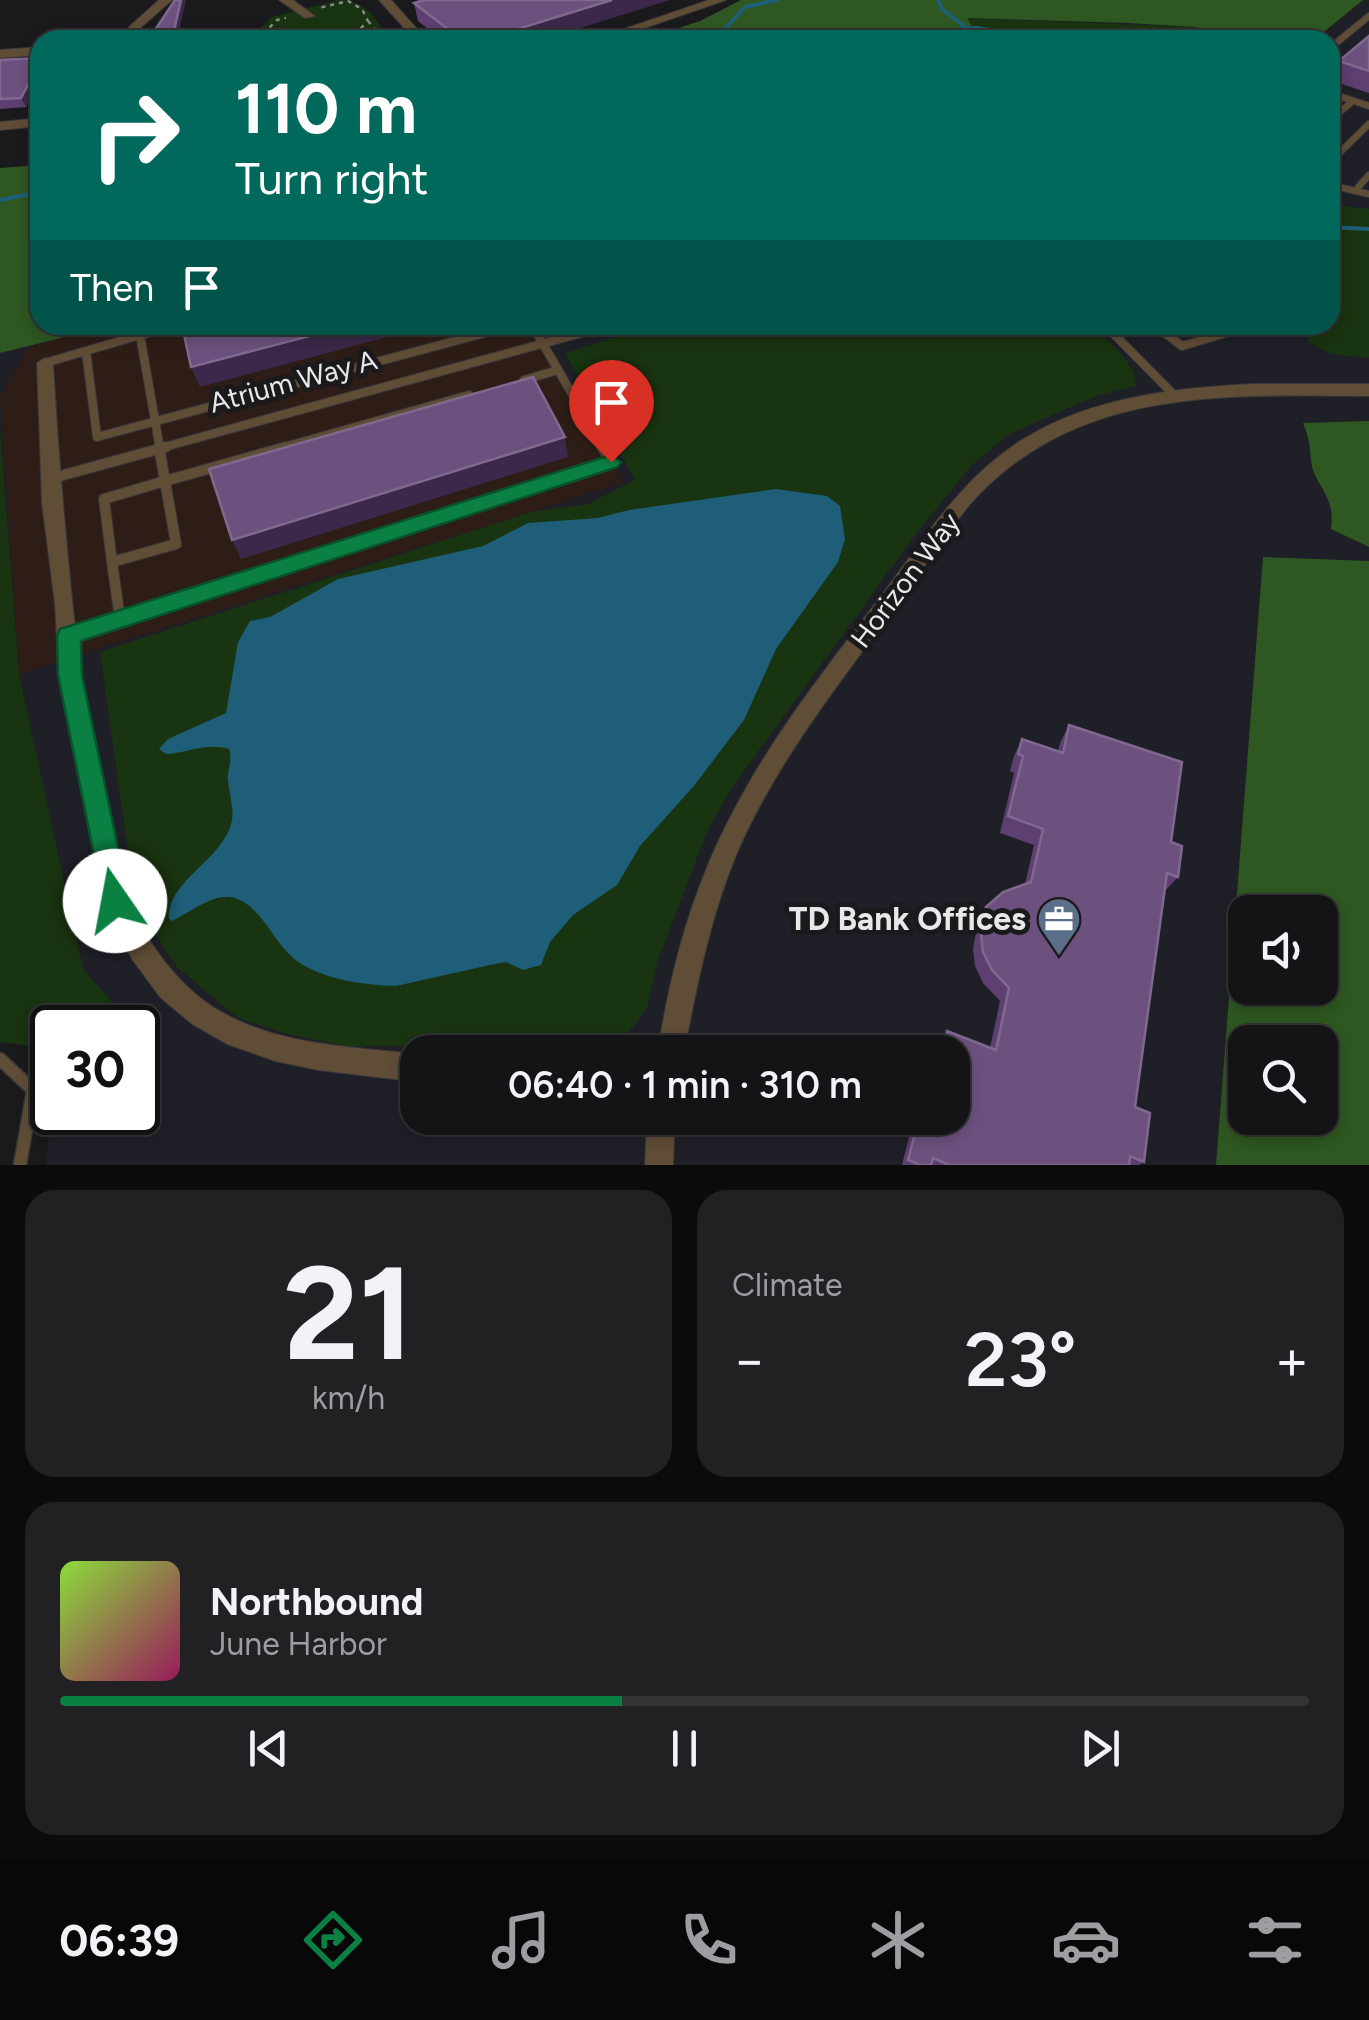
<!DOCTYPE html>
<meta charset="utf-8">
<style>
body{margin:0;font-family:Figtree,sans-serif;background:#212123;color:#f1f3f6;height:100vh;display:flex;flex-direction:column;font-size:38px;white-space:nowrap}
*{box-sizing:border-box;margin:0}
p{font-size:32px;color:#9d9ea1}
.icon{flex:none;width:55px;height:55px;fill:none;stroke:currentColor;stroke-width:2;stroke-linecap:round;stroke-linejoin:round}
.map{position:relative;height:1165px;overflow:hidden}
.details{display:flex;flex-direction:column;gap:25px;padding:25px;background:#0b0b0c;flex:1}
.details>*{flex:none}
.hud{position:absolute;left:30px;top:30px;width:1310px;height:305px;border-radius:30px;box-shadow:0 5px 15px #0003,0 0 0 2px #333335;background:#00695c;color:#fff;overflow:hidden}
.buttons{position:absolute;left:1228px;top:895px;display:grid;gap:20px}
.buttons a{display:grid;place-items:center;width:110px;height:110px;border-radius:20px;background:#141416;box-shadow:0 5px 15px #0003,0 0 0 2px #333335;font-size:50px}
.speed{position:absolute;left:30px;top:1005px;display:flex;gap:20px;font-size:50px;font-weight:700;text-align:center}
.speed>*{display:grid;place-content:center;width:130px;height:130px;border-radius:50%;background:#141416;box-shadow:0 5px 15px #0003,0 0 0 2px #333335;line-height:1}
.speed .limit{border:5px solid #111;border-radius:15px;background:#fff;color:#111}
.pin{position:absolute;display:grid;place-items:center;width:85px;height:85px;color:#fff;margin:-102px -42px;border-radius:50% 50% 50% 0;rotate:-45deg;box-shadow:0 0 10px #0007}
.pin .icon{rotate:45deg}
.me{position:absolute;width:110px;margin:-55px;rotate:348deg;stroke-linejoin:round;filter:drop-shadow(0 0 8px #0008)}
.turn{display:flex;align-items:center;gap:35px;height:210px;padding:0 40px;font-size:45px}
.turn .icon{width:130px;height:130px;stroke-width:2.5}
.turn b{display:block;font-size:70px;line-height:85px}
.then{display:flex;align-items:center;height:95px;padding:0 40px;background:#0003;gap:20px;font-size:38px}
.big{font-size:75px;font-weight:600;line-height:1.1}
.details .card{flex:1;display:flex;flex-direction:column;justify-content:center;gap:15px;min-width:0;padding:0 35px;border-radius:30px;background:#212123}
.details .dial{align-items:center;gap:0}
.dial b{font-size:130px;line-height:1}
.song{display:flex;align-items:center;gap:30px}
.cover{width:120px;height:120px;border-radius:15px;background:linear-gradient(135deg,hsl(90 70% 55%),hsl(330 70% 35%))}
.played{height:10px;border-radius:5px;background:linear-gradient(90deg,#0b8043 45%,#333335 45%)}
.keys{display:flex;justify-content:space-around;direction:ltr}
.heat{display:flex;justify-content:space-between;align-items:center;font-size:55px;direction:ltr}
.details .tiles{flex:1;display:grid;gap:25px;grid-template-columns:1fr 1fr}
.card:last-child{grid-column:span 2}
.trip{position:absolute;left:400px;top:1035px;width:570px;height:100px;border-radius:30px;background:#141416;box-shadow:0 5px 15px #0003,0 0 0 2px #333335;font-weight:600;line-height:100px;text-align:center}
.dock{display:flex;height:160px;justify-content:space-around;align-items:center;background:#080809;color:#9d9ea1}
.dock .icon{width:70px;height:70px}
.dock .active{color:#0b8043}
.dock b{font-size:45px;color:#f1f3f6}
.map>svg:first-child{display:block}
.built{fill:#1f1f28;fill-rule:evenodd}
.industrial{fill:#2e1d17}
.green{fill:#193410}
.forest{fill:#2e5721;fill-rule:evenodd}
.water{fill:#1e5e78}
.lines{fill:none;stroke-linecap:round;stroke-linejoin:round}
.stream{stroke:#1e5e78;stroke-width:4}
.lane-far3-casing{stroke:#37373a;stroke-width:8}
.lane-far2-casing{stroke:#37373a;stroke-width:10}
.lane-far1-casing{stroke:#37373a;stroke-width:12}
.lane-casing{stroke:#37373a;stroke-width:15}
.street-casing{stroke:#37373a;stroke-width:2}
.path{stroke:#8b8b8e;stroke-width:2.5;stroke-dasharray:4 5;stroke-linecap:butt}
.lane-far3{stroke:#5f4d36;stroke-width:6}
.lane-far2{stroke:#5f4d36;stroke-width:8}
.lane-far1{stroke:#5f4d36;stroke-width:10}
.lane{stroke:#5f4d36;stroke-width:12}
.street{fill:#5f4d36;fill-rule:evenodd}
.wall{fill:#5d3f71}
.shaded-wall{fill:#3c284a}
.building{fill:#6c517e;stroke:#80698f;stroke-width:2.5}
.route{fill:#0b8043;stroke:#07532c;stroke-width:2.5}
.labels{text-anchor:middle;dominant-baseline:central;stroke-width:10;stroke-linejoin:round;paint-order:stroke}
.street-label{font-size:28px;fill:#e8e8eb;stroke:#1a1a1d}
.near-poi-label{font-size:32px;font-weight:bold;fill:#e8e8eb;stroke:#1a1a1d;text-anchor:end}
</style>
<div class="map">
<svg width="1369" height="1165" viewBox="0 0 1369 1165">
<rect width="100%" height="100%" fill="#1a1a1d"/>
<path class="built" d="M1033 0H1369V1165H46L52 1105V1112H138V1028L61 1027 0 996V200L40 325H1330V40H890L935 32ZM1245 912H1320V988H1245ZM1245 1042H1320V1118H1245ZM418 1052H952V1118H418Z"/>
<path class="industrial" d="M114 325H536L625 482 19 674 0 395 30 346Z"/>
<path class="green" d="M339 0C366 0 376 19 389 40H248L272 17Z
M965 18 1196 27 1231 40H964Z
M1330 204 1369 209V358L1331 354 1308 342 1306 325H1330Z
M653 325H1089C1107 340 1136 361 1136 386L1096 396 1009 434 971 466 915 535 731 789 707 832 658 960 647 1008 626 1036 605 1046H346L287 1034 238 1018 176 966 135 902 100 652 531 512 588 504 635 480 565 353Z
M0 428 19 674 83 969 134 1027 52 1028V1049L0 1042Z"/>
<path class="forest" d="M741 0H1363L1314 40H1231L1196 27 1127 23 967 18 972 26 958 31 964 40H642L700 21Z
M40 165V325H114L0 353V168Z
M1369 421V547L1331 529C1336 494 1314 486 1311 461 1310 446 1309 437 1303 423Z
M1263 557 1369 561V1165H1216ZM1320 912V988H1245V912ZM1320 1042V1118H1245V1042Z"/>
<path class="water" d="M978 26 1059 40H963L957 31 960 27Z
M776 489 827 496 840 506 845 539 838 562 776 649 744 720 693 787 640 846 617 885 573 915 550 942 541 965 523 970 506 962 490 965 396 986C364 985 324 980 297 961 273 944 261 902 230 897 211 895 189 913 172 921L169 919C167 880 225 859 232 820 234 807 229 793 228 780 227 769 233 761 229 749 206 742 188 753 166 754L159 749 168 739 226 713 238 642 250 621 270 617 338 579 483 546 528 523 598 518 629 510Z"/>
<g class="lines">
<path class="stream" d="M938 0 942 9 969 30
M675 40 723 31 745 7 777 0
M0 200 40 192
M1330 227 1369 229"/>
<g class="lane-far3-casing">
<path id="lane-far3" d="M1330 48 1369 16
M1330 93 1369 106
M1330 120 1353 101
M1330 162 1369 124
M1330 185 1369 194
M1355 191 1369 175"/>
</g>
<g class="lane-far2-casing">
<path id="lane-far2" d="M532 325 604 449
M1105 325 1173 394
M1156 326 1182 346 1253 325
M140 335 180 325
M86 351 97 437 514 325
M45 363 140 335 160 449
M524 380 558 370
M157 449 611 325
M277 449 469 395"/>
</g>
<g class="lane-far1-casing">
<path id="lane-far1" d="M159 447 165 481 286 447
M49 479 166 447
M165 481 176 544 112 562 104 499Z
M112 562 120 619
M68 636 611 462 602 447"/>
</g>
<g class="lane-casing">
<path id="lane" d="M0 1059 33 1090 20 1165"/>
</g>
<g class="street-casing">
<path id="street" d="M159 0H172L138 30 135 40H123L129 27Z
M279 0H293L315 16 305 18Z
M379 0H391L427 40H415Z
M709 0H726L610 40H592Z
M40 47V55L0 58V50Z
M40 118V126L0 130V122Z
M45 358 53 363C59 467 68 569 80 672 85 712 97 752 105 791 111 824 115 872 129 902 147 942 176 983 213 1007 273 1045 349 1047 418 1054V1082L318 1070 275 1061 227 1044 192 1024 160 997 132 959 103 901 59 675 55 604 42 503 37 363Z
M1252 384H1369V396C1225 395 1077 386 971 503 940 541 914 582 885 621 831 694 773 769 737 853 710 917 697 985 684 1052H658C670 971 693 887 732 814 774 732 832 661 887 588 929 532 964 475 1025 438 1093 397 1174 388 1252 384Z
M647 1118H675L673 1165H645Z"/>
</g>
<path class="path" d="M368 21 384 40
M358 31 378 33
M257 40 277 20 286 18
M318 40 358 31 368 21 362 9 348 1 319 8"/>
<use href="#lane-far3" class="lane-far3"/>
<use href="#lane-far2" class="lane-far2"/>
<use href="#lane-far1" class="lane-far1"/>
<use href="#lane" class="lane"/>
<use href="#street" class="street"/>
</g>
<path class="wall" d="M414 3 542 40H442L418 21Z
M1369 36V93L1330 80 1339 61Z
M40 58V80L26 107 0 109V60Z
M1069 725 1171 842 1178 877 1164 892 1135 1107 1144 1162 1139 1165H902L913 1121 916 1118H952V1052H937L940 1043 947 1031 990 1048 1000 1001 983 983 975 966 973 949 978 921 986 907 1025 884 1034 845 1000 833 1014 773 1010 771 1014 756 1022 739 1058 751 1060 743Z"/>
<path class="shaded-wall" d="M181 0H186L177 40H172Z
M612 0H670L542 40H482Z
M40 62V80L26 107 21 98Z
M352 325H432L200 387 191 367Z
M565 437 568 457 241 559 232 540Z"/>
<path class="building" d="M175 0H181L172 40H156L158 32 153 33Z
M424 0H612L482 40H462L414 3Z
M1369 36V71L1339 61Z
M40 58V62L21 98 0 99V60Z
M182 325H352L191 367Z
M533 377 565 437 232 540 209 469Z
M1069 725 1182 762 1171 842 1182 846 1178 877 1167 873 1135 1107 1150 1113 1144 1162 1130 1156 1129 1165H949L933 1158 931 1165H920L908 1160 919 1118H952V1052H942L947 1031 996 1050 1009 988 992 970 983 952 981 934 986 907 1003 892 1031 882 1043 829 1008 816 1023 756 1018 754 1022 739 1063 753Z"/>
<path class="route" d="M611 455 621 462 618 467 81 641 82 675 129 901 125 910 115 914 105 910 58 675 57 636 60 629Z"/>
<defs>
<g id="office-pin" transform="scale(2.25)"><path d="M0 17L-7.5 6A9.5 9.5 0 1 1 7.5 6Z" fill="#5c6f8a" stroke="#1a1a1d"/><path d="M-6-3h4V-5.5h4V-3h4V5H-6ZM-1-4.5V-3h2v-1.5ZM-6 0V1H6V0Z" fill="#fff"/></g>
</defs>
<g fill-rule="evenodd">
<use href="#office-pin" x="1059" y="919"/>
</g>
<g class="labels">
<g class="street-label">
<text transform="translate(293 381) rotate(-15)">Atrium Way A</text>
<text transform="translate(905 580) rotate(-53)">Horizon Way</text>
</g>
<g class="near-poi-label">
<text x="1026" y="919">TD Bank Offices</text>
</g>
</g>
</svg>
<div class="buttons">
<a><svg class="icon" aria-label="sound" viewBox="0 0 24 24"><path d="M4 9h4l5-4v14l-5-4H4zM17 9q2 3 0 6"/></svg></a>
<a><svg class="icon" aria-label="search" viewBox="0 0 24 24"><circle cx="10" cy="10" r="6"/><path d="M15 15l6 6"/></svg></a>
</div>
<div class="speed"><div class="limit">30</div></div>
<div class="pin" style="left:611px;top:462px;background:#d93025"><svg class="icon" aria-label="arrive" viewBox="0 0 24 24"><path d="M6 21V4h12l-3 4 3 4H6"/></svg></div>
<svg class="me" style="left:115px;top:901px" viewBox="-20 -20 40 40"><circle r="19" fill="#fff"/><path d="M0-13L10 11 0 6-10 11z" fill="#0b8043"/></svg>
<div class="trip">06:40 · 1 min · 310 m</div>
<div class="hud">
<div class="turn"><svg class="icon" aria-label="right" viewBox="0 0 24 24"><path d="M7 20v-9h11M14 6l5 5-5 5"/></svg><div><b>110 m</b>Turn right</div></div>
<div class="then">Then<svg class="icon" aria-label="arrive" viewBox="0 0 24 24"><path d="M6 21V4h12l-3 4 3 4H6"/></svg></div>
</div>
</div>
<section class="details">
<div class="tiles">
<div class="card dial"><b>21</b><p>km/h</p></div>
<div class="card"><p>Climate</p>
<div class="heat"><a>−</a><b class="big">23°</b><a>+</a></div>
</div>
<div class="card">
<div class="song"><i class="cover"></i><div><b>Northbound</b><p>June Harbor</p></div></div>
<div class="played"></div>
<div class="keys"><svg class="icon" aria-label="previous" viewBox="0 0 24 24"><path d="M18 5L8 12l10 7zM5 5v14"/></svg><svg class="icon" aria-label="pause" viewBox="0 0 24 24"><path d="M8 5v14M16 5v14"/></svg><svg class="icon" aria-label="next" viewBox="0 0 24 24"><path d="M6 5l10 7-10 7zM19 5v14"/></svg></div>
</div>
</div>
</section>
<nav class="dock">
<b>06:39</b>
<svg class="icon active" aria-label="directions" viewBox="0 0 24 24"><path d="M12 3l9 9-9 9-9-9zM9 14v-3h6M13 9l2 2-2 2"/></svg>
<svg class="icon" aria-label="music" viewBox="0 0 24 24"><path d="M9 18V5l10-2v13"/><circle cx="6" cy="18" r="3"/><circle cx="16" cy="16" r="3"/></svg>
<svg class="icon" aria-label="phone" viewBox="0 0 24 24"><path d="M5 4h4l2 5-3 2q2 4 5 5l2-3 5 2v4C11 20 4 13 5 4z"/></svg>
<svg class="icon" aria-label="climate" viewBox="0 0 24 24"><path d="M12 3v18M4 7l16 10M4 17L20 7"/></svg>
<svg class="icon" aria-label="car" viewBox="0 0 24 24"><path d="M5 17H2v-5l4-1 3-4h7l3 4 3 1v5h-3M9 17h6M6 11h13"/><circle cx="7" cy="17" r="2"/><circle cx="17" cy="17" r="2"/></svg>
<svg class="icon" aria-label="filters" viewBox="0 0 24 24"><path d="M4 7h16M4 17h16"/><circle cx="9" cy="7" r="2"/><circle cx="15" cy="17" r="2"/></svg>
</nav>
